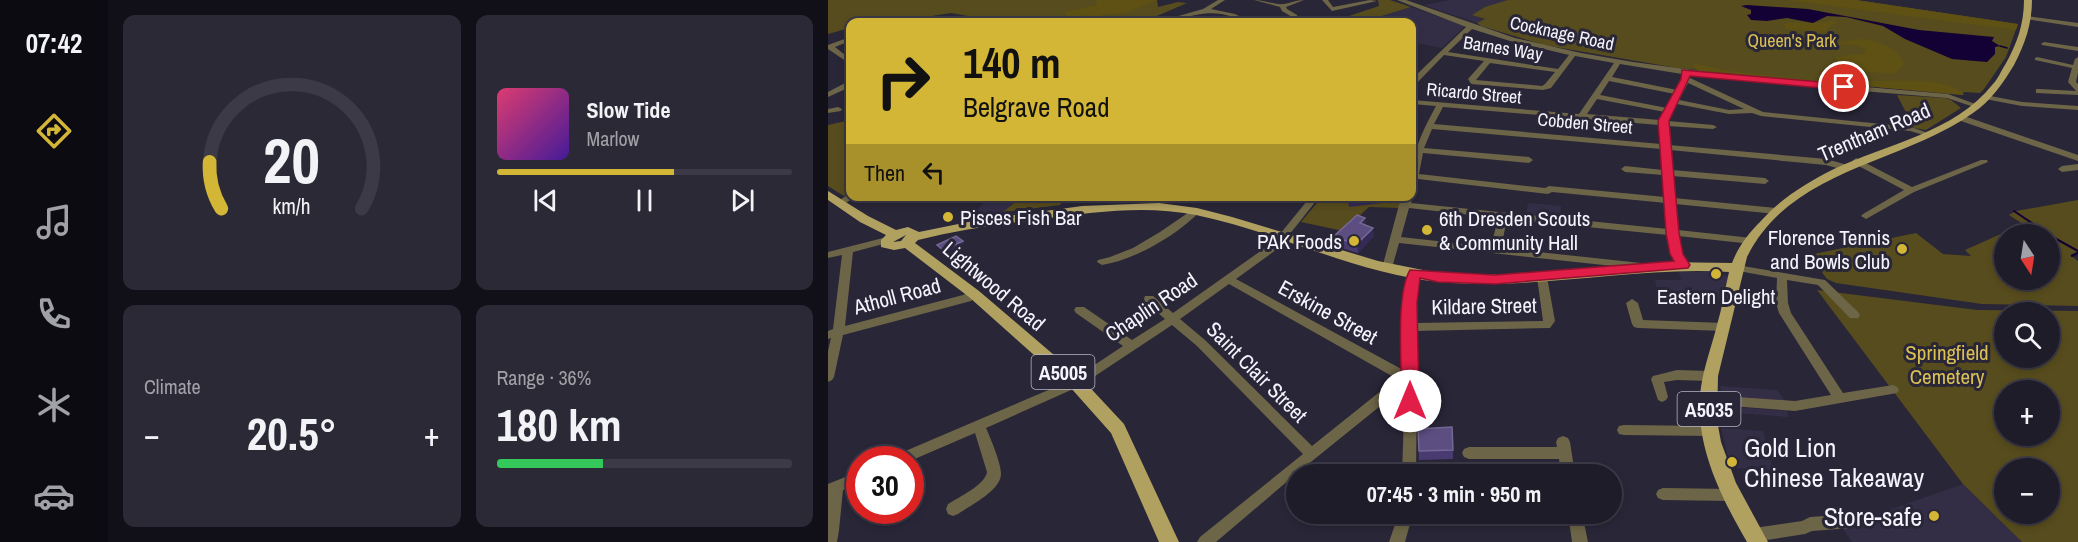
<!DOCTYPE html>
<meta charset="utf-8">
<style>
body{margin:0;font-family:"Archivo Narrow",sans-serif;background:#2c2936;color:#f1f3f6;height:100vh;display:flex;flex-direction:column;font-size:22px;white-space:nowrap}
*{box-sizing:border-box;margin:0}
p{font-size:20px;color:#a1a1a8}
.icon{flex:none;width:33px;height:33px;fill:none;stroke:currentColor;stroke-width:2;stroke-linecap:round;stroke-linejoin:round}
.map{position:relative;flex:1;overflow:hidden}
.panel{display:flex;flex-direction:column;gap:15px;padding:15px;background:#110f17;width:720px}
.panel>*{flex:none}
.hud{position:absolute;left:18px;top:18px;width:570px;height:183px;border-radius:12px;box-shadow:0 3px 9px #0003,0 0 0 2px #3c3a47;background:#d3b635;color:#111;overflow:hidden}
.needle{width:39px;rotate:168deg}
.fabs{position:absolute;left:1166px;top:224px;display:grid;gap:12px}
.fabs a{display:grid;place-items:center;width:66px;height:66px;border-radius:50%;background:#1f1c2a;box-shadow:0 3px 9px #0003,0 0 0 2px #3c3a47;font-size:30px}
.speed{position:absolute;left:18px;top:446px;display:flex;gap:12px;font-size:30px;font-weight:700;text-align:center}
.speed>*{display:grid;place-content:center;width:78px;height:78px;border-radius:50%;background:#1f1c2a;box-shadow:0 3px 9px #0003,0 0 0 2px #3c3a47;line-height:1}
.speed .limit{border:9px solid #d22;background:#fff;color:#111}
.pin{position:absolute;display:grid;place-items:center;width:51px;height:51px;color:#fff;margin:-26px;border:3px solid #fff;border-radius:50%;box-shadow:0 2px 6px #0007}
.me{position:absolute;width:66px;margin:-33px;rotate:0deg;stroke-linejoin:round;filter:drop-shadow(0 0 4px #0008)}
.turn{display:flex;align-items:center;gap:21px;height:126px;padding:0 18px;font-size:27px}
.turn .icon{width:78px;height:78px;stroke-width:2.5}
.turn b{display:block;font-size:42px;line-height:51px}
.then{display:flex;align-items:center;height:57px;padding:0 18px;background:#0003;gap:12px;font-size:22px}
.big{font-size:45px;font-weight:700;line-height:1.1}
.panel .card{flex:1;display:flex;flex-direction:column;justify-content:center;gap:9px;min-width:0;padding:0 21px;border-radius:12px;background:#2c2936}
.panel .dial{align-items:center;gap:0}
.dial svg{height:156px;overflow:visible;fill:none;stroke:#3c3a47;stroke-width:7;stroke-linecap:round;text-anchor:middle}
.dial text{fill:#f1f3f6;stroke:none}
.song{display:flex;align-items:center;gap:18px}
.cover{width:72px;height:72px;border-radius:9px;background:linear-gradient(135deg,hsl(340 70% 55%),hsl(260 70% 35%))}
.played{height:6px;border-radius:3px;background:linear-gradient(90deg,#d3b635 60%,#3c3a47 60%)}
.keys{display:flex;justify-content:space-around;direction:ltr}
.heat{display:flex;justify-content:space-between;align-items:center;font-size:33px;direction:ltr}
.charge{height:9px;border-radius:4px;background:linear-gradient(90deg,#34c759 36%,#3c3a47 0)}
.panel .tiles{flex:1;display:grid;gap:15px;grid-template-columns:repeat(2,1fr)}
.trip{position:absolute;left:458px;top:464px;width:336px;height:60px;border-radius:30px;background:#1f1c2a;box-shadow:0 3px 9px #0003,0 0 0 2px #3c3a47;font-weight:700;line-height:60px;text-align:center}
main{display:flex;flex:1;min-height:0}
.tab-bar{display:flex;flex-direction:column;width:108px;justify-content:space-around;align-items:center;background:#0c0b11;color:#a1a1a8}
.tab-bar .icon{width:42px;height:42px}
.tab-bar .current{color:#d3b635}
.tab-bar b{font-size:27px;color:#f1f3f6}
.map>svg:first-child{display:block}
.built{fill:#332e46}
.green{fill:#574c1d;fill-rule:evenodd}
.forest{fill:#5f5113}
.water{fill:#130034}
.lines{fill:none;stroke-linecap:round;stroke-linejoin:round}
.stream-far1{stroke:#130034;stroke-width:1.5}
.stream{stroke:#130034;stroke-width:2}
.minor{fill:#6d6547;fill-rule:evenodd}
.major{fill:#b1a161;fill-rule:evenodd}
.wall{fill:#4a3a72}
.shaded-wall{fill:#352a55}
.building{fill:#5c4e81;stroke:#746895;stroke-width:1.5}
.route{fill:#e11d48;stroke:#92132f;stroke-width:1.5}
.poi-dot{fill:#d3b635;stroke:#292638;stroke-width:2}
.labels{text-anchor:middle;dominant-baseline:central;stroke-width:6;stroke-linejoin:round;paint-order:stroke}
.far-street-label{font-size:18px;fill:#f5f4fd;stroke:#292638}
.far-park-label{font-size:18px;fill:#dbc154;stroke:#292638}
.shield{fill:#292638;stroke:#b8b6c2;stroke-width:1.5}
.shield-label{font-size:20px;font-weight:bold;fill:#f5f4fd}
.street-label{font-size:21px;fill:#f5f4fd;stroke:#292638}
.poi-label{font-size:21px;fill:#f5f4fd;stroke:#292638;text-anchor:start}
.park-label{font-size:21px;fill:#dbc154;stroke:#292638}
.near-poi-label{font-size:26px;fill:#f5f4fd;stroke:#292638;text-anchor:start}
</style>
<main>
<nav class="tab-bar">
<b>07:42</b>
<svg class="icon current" aria-label="directions" viewBox="0 0 24 24"><path d="M12 3l9 9-9 9-9-9zM9 14v-3h6M13 9l2 2-2 2"/></svg>
<svg class="icon" aria-label="music" viewBox="0 0 24 24"><path d="M9 18V5l10-2v13"/><circle cx="6" cy="18" r="3"/><circle cx="16" cy="16" r="3"/></svg>
<svg class="icon" aria-label="phone" viewBox="0 0 24 24"><path d="M5 4h4l2 5-3 2q2 4 5 5l2-3 5 2v4C11 20 4 13 5 4z"/></svg>
<svg class="icon" aria-label="climate" viewBox="0 0 24 24"><path d="M12 3v18M4 7l16 10M4 17L20 7"/></svg>
<svg class="icon" aria-label="car" viewBox="0 0 24 24"><path d="M5 17H2v-5l4-1 3-4h7l3 4 3 1v5h-3M9 17h6M6 11h13"/><circle cx="7" cy="17" r="2"/><circle cx="17" cy="17" r="2"/></svg>
</nav>
<section class="panel">
<div class="tiles">
<div class="card dial"><svg viewBox="0 0 100 80">
<path d="M14 69A42 42 0 1 1 86 69"/>
<path d="M14 69A42 42 0 0 1 8 45" stroke="#d3b635"/>
<text x="50" y="56" font-size="32" font-weight="700">20</text>
<text x="50" y="72" font-size="11">km/h</text>
</svg></div>
<div class="card">
<div class="song"><i class="cover"></i><div><b>Slow Tide</b><p>Marlow</p></div></div>
<div class="played"></div>
<div class="keys"><svg class="icon" aria-label="previous" viewBox="0 0 24 24"><path d="M18 5L8 12l10 7zM5 5v14"/></svg><svg class="icon" aria-label="pause" viewBox="0 0 24 24"><path d="M8 5v14M16 5v14"/></svg><svg class="icon" aria-label="next" viewBox="0 0 24 24"><path d="M6 5l10 7-10 7zM19 5v14"/></svg></div>
</div>
<div class="card"><p>Climate</p>
<div class="heat"><a>−</a><b class="big">20.5°</b><a>+</a></div>
</div>
<div class="card"><p>Range · 36%</p><b class="big">180 km</b><div class="charge"></div></div>
</div>
</section>
<div class="map">
<svg width="1250" height="542" viewBox="0 0 1250 542">
<rect width="100%" height="100%" fill="#292638"/>
<path class="built" d="M623 0H680L645 15 658 20 649 23 596 5Z
M583 7 637 26 614 48 584 42V22H534Z
M160 197H195L175 212 142 217 162 197Z
M700 203 733 206 732 218 698 215Z
M851 272H881L901 276 895 301 872 294H858V291L830 292 827 280H853Z
M892 386 949 390 957 401 894 397Z
M896 406 959 411 961 417 898 412Z
M893 428 935 431 945 470 903 468Z
M1135 484 1194 542H1024L1013 526 1033 525 1030 521Z"/>
<path class="green" d="M0 0H329L330 7 350 2 359 3 322 19 319 22H150L151 18 123 13 85 19 65 18 22 22V28L0 34Z
M550 0H562L583 7 534 22H503L551 6Z
M680 0H1028L1190 24 1178 57 1156 89 1152 93 1136 92 1134 95 849 68 716 45 653 26 649 23 657 19 644 15 657 7Z
M1069 95 1117 98 1123 100 1133 108 1098 130 1086 128Z
M22 120V193L16 196 0 186V125Z
M195 196H238V197L232 205 175 212Z
M494 197H576L572 208 541 207 515 231 473 222Z
M1250 200V251L1242 255 1250 261V306L1154 304 1008 283 999 279 981 255 1088 233 1115 254 1143 256 1137 250 1195 224 1181 215 1188 211ZM1176 234H1221V279H1176Z
M989 290 1149 310 1250 311V542H1194L1135 484ZM1176 312H1221V357H1176ZM1176 390H1221V435H1176ZM1176 468H1221V513H1176Z"/>
<path class="forest" d="M269 0H329L297 13 274 15 267 20V17L242 20 236 12 268 5Z
M959 0H1028L1190 24 1188 30Z
M1004 20 1009 23 1002 25V27L998 29 999 32 959 29 955 25C963 18 987 27 1004 20Z
M1030 39C1047 40 1071 46 1076 64L1068 73C1047 74 1020 72 1007 57L1034 54 1038 51 1037 49C1020 40 1013 48 999 44Z
M865 65C878 64 889 70 901 71 941 75 985 82 1025 82 1049 82 1121 74 1136 95L870 71Z"/>
<path class="water" d="M919 5 980 9 1091 30 1166 37 1164 41 1172 46 1167 47V54L1159 62 1124 59 1077 39 1055 26 1018 17 999 16 985 23 959 18 939 21 923 20 919 15 923 14V10L913 6Z"/>
<g class="lines">
<path class="stream-far1" d="M1172 46 1179 48"/>
<path class="stream" d="M1186 211 1220 234
M1221 235 1250 251
M1244 256 1250 253"/>
<path class="minor" d="M390 0H397L383 9 407 14 423 22C416 23 412 20 405 17 384 10 371 14 351 19L348 22H342L347 17 375 9Z
M426 0C436 0 447 5 456 4 463 3 468 0 476 0L458 7 459 9 469 15 470 22H464V17L454 11 452 7Z
M494 0H500L505 7 542 0 549 1 504 11Z
M569 0H578L687 38 753 53 805 62 909 76 1120 94 1153 106 1149 108 1119 98 962 85 862 74V78L935 112 1083 127 1106 135 1102 137 1082 131 933 116 924 113 901 114 849 104 840 121 885 125 889 127 885 129 839 126 841 145 999 159 1019 165 1020 167 1016 170 998 165 842 150 844 170 937 178 941 181 937 184 844 176 846 198 948 208 953 211 948 214 847 204 850 230 924 238 929 241 924 244 850 236 853 254 860 265 855 268 851 267 843 254 840 235 679 219 673 248 813 263 818 266 813 269 571 243 564 268 559 271 554 268 571 205 575 196H584V194L585 196 583 203 840 229 838 203 724 192 720 194 590 179 589 186 584 189C584 152 591 138 608 106L584 104V100L751 114 786 63 747 56 723 88 715 90 643 84 640 79 656 61 616 55 587 85H584V79L638 27ZM644 29 682 41 741 55 730 69 620 52ZM662 63 727 72 717 84 714 86 648 80ZM792 64 854 74V79L849 90 784 77ZM781 81 847 94 841 101 839 108 772 95ZM860 83 916 109 901 110 851 100ZM769 99 837 112 832 120 759 114ZM615 107 831 125 833 144 606 124ZM604 129 833 149 835 170 797 166 793 169 797 172 835 175 837 197 721 186 717 188 591 174 595 153 701 163 705 160 701 157 596 148ZM581 208 670 218 663 247 573 237Z
M1199 16 1250 23V27L1197 19 1196 18Z
M72 20 75 22H68L69 21Z
M103 20H122L125 22H100Z
M22 37V41L7 47 22 59V64L0 49V45Z
M1216 42 1250 47V51L1214 45 1213 44Z
M1209 57 1245 65 1247 59 1250 57V73L1248 82 1250 84V95L1208 93V89H1211L1248 91 1240 82 1244 68 1207 60V58Z
M19 82H22V87L0 97V92Z
M1157 95 1194 102 1250 106V110L1194 106 1157 99Z
M10 107 14 109 13 111 0 113V109Z
M1130 116H1136L1250 155V161L1130 120Z
M1028 158 1084 187 1153 160H1159L1160 162 1086 192 1038 219 1033 216 1035 214 1076 190 1025 163 1024 161Z
M1250 164V170L1234 172 1230 169 1234 166Z
M21 194H22V196H28L15 205H9L7 203Z
M483 196H492L461 235 464 237 463 239 408 279 577 371C576 339 568 301 582 271L586 270 591 273 586 298V323L715 321 709 277 714 274 719 277 727 321 722 328 586 331 589 378 588 474H574L577 386 468 474 388 542H369L372 537 475 454 369 346 344 325 252 386 158 428C163 440 172 460 173 473 174 490 143 505 130 514L125 516 120 514 118 509 120 504C131 497 157 485 159 472L147 433 82 461V459H66L68 455 244 380 295 346 248 313 246 310 248 307H256L304 340 337 319 317 302 316 299 317 296H325L345 313 451 238 450 236 452 234ZM401 284 562 375 571 378 564 382 484 446 377 340 352 319Z
M367 208 372 211C350 235 306 260 274 265L269 262 270 260 282 257 305 248 332 232Z
M59 237 63 238 64 240 63 242 25 252 17 326 135 295 146 290 151 294 143 301 15 335 6 377 4 380 0 382V351L3 338 0 339V331L5 329 14 255 0 258V252Z
M909 265 997 280 1030 312 1032 315 1030 318H1022L990 285 959 280 960 303 963 313 1015 393 1065 385 1069 387 1071 390 1069 393 967 411 876 404 874 400 876 396 880 395 967 401 1003 395 951 313 948 303 949 278 905 270 904 268 905 266Z
M804 299 810 303 815 320 896 323 900 324 902 327 900 330 896 331 810 328 806 327 804 324 798 303Z
M849 370 882 371 886 373 888 376 886 379 882 381 849 380 836 382 840 397 838 400 834 402 830 400 823 379 825 376Z
M796 425 882 426 887 427 889 431 887 435 882 436 796 435 791 434 789 430 791 426Z
M735 436 740 438 742 442 747 474H733L731 459H641L636 457 634 453 636 449 641 447H729L728 442 730 438Z
M32 471V484L15 490 11 530 9 542H0V484Z
M835 488 904 489 909 491 911 495 909 499 904 501 835 500 830 498 828 494 830 490Z
M571 513H585L577 542H561Z
M740 513H754L760 542H744Z
M1024 514 1029 516 1031 521 1029 526 1024 528 984 531 977 534 926 542 921 540 918 535 921 530 926 528 974 521 982 517Z"/>
<path class="major" d="M1196 0H1204C1204 24 1197 44 1186 65 1175 83 1163 101 1145 113 1073 164 962 169 919 257L890 376 889 420 893 442 908 483 940 542H919C894 499 868 448 872 396 874 371 883 349 889 325 894 308 897 289 901 272 805 266 709 291 612 282 528 274 451 232 368 215 317 205 266 212 215 219 173 224 131 230 90 240L87 243 151 291 254 379 296 424 351 542H331L283 433 242 387 141 297 77 248 66 250 53 247V240L58 235 32 222 0 200V191L40 216 68 230 80 227 91 232 150 220 254 206 331 203 369 208 404 217 550 261 610 273 685 275 834 262 904 263C910 247 920 234 932 222 952 199 978 183 1006 169 1059 144 1126 133 1165 84 1170 79 1173 71 1177 65 1189 44 1196 24 1196 0ZM78 235 73 241 65 242Z"/>
</g>
<path class="wall" d="M34 196H57L46 202 35 198Z
M538 225 546 236 530 253 507 246 505 237Z
M590 429 625 450V459L591 460Z"/>
<path class="shaded-wall" d="M42 196H57L46 202Z
M519 196H554V203L521 207Z
M537 218 538 226 532 223Z
M545 228 546 236 530 253 529 244Z
M135 241 136 244 117 253 115 250Z"/>
<path class="building" d="M529 215 537 218 532 223 545 228 529 244 505 237Z
M128 236 135 241 115 250 109 245Z
M624 427 625 450 591 451 590 429Z"/>
<path class="route" d="M854 70 1016 84 1021 87 1016 90 862 76 841 121 851 233 855 254 862 265 860 268 667 284 610 282 592 278 589 303 591 401 588 406 582 408 577 406 574 401C574 370 567 295 582 270L667 275 846 261 842 254 838 233 830 121 853 79Z"/>
<g class="poi-dot">
<circle cx="120" cy="217" r="6"/>
<circle cx="599" cy="230" r="6"/>
<circle cx="526" cy="241" r="6"/>
<circle cx="1074" cy="249" r="6"/>
<circle cx="888" cy="274" r="6"/>
<circle cx="904" cy="462" r="6"/>
<circle cx="1106" cy="516" r="6"/>
</g>
<g class="labels">
<g class="far-street-label">
<text transform="translate(734 33) rotate(12)">Cocknage Road</text>
<text transform="translate(675 48) rotate(9)">Barnes Way</text>
<text transform="translate(646 93) rotate(5)">Ricardo Street</text>
<text transform="translate(757 123) rotate(5)">Cobden Street</text>
</g>
<g class="far-park-label">
<text x="964" y="40">Queen's Park</text>
</g>
<g class="shield">
<rect x="203.5" y="355" width="63" height="34" rx="4.5"/>
<rect x="849.5" y="392" width="63" height="34" rx="4.5"/>
</g>
<g class="shield-label">
<text x="235" y="372">A5005</text>
<text x="881" y="409">A5035</text>
</g>
<g class="street-label">
<text transform="translate(1046 132) rotate(-23)">Trentham Road</text>
<text transform="translate(166 286) rotate(40)">Lightwood Road</text>
<text transform="translate(69 296) rotate(-15)">Atholl Road</text>
<text transform="translate(656 306) rotate(-1)">Kildare Street</text>
<text transform="translate(323 307) rotate(-34)">Chaplin Road</text>
<text transform="translate(500 312) rotate(29)">Erskine Street</text>
<text transform="translate(429 372) rotate(45)">Saint Clair Street</text>
</g>
<g class="poi-label">
<text x="132" y="217">Pisces Fish Bar</text>
<text x="611" y="218">6th Dresden Scouts<tspan x="611" dy="24">&amp; Community Hall</tspan></text>
<text x="1062" y="237" text-anchor="end">Florence Tennis<tspan x="1062" dy="24">and Bowls Club</tspan></text>
<text x="514" y="241" text-anchor="end">PAK Foods</text>
<text x="888" y="296" text-anchor="middle">Eastern Delight</text>
</g>
<g class="park-label">
<text x="1119" y="352">Springfield<tspan x="1119" dy="24">Cemetery</tspan></text>
</g>
<g class="near-poi-label">
<text x="916" y="447">Gold Lion<tspan x="916" dy="30">Chinese Takeaway</tspan></text>
<text x="1094" y="516" text-anchor="end">Store-safe</text>
</g>
</g>
</svg>
<div class="fabs">
<a><svg class="needle" viewBox="-14 -14 28 28"><path d="M0-13l5 13h-10z" fill="#e53935"/><path d="M0 13l5-13h-10z" fill="#a1a1a8"/></svg></a>
<a><svg class="icon" aria-label="search" viewBox="0 0 24 24"><circle cx="10" cy="10" r="6"/><path d="M15 15l6 6"/></svg></a>
<a>+</a>
<a>−</a>
</div>
<div class="speed"><div class="limit">30</div></div>
<div class="pin" style="left:1016px;top:87px;background:#d93025"><svg class="icon" aria-label="arrive" viewBox="0 0 24 24"><path d="M6 21V4h12l-3 4 3 4H6"/></svg></div>
<svg class="me" style="left:582px;top:401px" viewBox="-20 -20 40 40"><circle r="19" fill="#fff"/><path d="M0-13L10 11 0 6-10 11z" fill="#e11d48"/></svg>
<div class="trip">07:45 · 3 min · 950 m</div>
<div class="hud">
<div class="turn"><svg class="icon" aria-label="right" viewBox="0 0 24 24"><path d="M7 20v-9h11M14 6l5 5-5 5"/></svg><div><b>140 m</b>Belgrave Road</div></div>
<div class="then">Then<svg class="icon" aria-label="left" viewBox="0 0 24 24"><path d="M17 20v-9H6M10 6l-5 5 5 5"/></svg></div>
</div>
</div>
</main>
